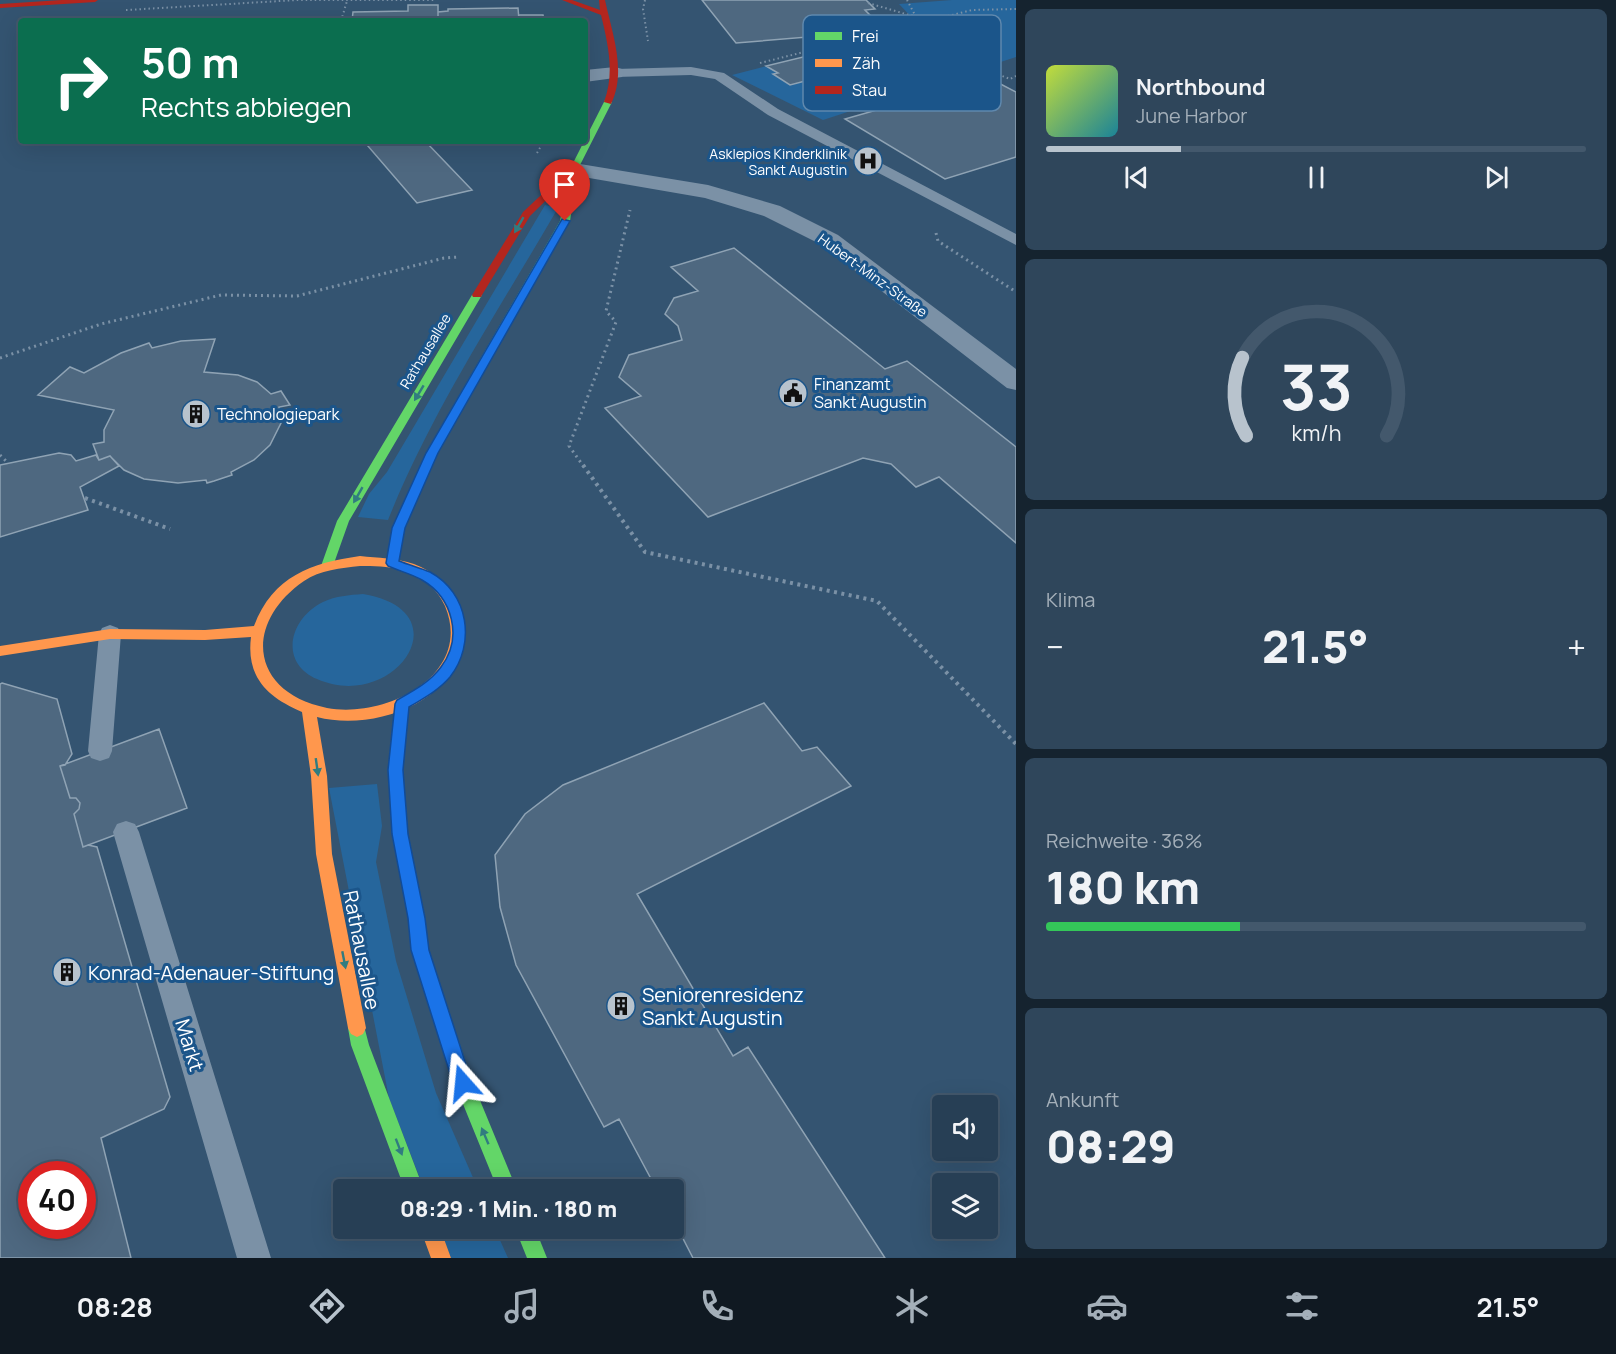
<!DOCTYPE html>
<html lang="de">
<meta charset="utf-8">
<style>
body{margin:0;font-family:Manrope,sans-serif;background:#2f465b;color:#f1f3f6;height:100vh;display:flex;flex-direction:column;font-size:22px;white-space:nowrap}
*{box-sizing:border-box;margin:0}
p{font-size:20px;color:#a4afb9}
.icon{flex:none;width:33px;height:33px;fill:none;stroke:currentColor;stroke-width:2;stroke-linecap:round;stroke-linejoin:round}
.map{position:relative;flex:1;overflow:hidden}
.drawer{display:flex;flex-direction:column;gap:9px;padding:9px;background:#15232f;width:600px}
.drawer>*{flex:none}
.guide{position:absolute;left:18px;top:18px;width:570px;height:126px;border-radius:6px;box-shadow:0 6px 24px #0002,0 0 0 2px #43586c;background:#0b6e4f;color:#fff;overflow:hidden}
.buttons{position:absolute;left:932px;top:1095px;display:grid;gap:12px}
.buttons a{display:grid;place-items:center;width:66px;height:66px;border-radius:6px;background:#273f55;box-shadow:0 6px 24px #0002,0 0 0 2px #43586c;font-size:30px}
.speed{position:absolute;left:18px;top:1161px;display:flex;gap:12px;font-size:30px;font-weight:700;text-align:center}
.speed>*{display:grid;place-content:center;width:78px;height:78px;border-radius:50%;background:#273f55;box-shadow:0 6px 24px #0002,0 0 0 2px #43586c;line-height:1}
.speed .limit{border:9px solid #d22;background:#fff;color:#111}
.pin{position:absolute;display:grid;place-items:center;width:51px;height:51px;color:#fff;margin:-62px -26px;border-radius:50% 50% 50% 0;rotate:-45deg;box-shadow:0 0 6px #0007}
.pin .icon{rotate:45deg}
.me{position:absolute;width:66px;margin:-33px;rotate:342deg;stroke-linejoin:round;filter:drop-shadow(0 0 4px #0008)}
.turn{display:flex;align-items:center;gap:21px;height:126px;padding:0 24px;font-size:27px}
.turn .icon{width:78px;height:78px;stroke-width:2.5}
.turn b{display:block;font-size:42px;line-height:51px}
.big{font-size:45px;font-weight:800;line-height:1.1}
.drawer .widget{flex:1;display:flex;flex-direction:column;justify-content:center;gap:9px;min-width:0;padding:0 21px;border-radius:9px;background:#2f465b}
.drawer .dial{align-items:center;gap:0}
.dial svg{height:156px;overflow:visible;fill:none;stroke:#43586c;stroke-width:7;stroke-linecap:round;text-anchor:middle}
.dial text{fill:#f1f3f6;stroke:none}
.song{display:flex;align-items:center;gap:18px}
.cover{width:72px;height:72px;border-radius:9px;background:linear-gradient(135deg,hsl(70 70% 55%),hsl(190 70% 35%))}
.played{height:6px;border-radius:3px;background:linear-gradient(90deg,#b8c3cd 25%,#43586c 25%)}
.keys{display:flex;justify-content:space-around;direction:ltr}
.heat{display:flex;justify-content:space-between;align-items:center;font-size:33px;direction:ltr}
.charge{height:9px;border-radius:4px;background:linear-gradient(90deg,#34c759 36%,#43586c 0)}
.trip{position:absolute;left:333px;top:1179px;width:351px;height:60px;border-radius:6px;background:#273f55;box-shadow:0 6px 24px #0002,0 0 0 2px #43586c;font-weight:800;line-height:60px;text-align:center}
.menu{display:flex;height:96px;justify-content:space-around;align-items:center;background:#101922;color:#a4afb9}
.menu .icon{width:42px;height:42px}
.menu .selected{color:#b8c3cd}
.menu b{font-size:27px;color:#f1f3f6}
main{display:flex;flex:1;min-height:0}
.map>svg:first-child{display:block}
.green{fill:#26669c}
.building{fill:#4e6880;stroke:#8fa3b4;stroke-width:1.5;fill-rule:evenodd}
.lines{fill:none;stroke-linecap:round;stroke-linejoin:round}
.path-far2{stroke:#7b91a6;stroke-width:2;stroke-dasharray:1.5 3;stroke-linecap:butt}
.path-far1{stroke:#7b91a6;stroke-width:3;stroke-dasharray:2 4;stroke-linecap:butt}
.path{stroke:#7b91a6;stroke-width:4;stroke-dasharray:3 4.5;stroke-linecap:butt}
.lane{fill:#7b91a6;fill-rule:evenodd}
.street{fill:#7b91a6;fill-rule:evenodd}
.fast{fill:#63d668;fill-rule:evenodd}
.slow{fill:#ff974d;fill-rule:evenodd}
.jam{fill:#b3261e;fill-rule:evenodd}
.oneway{fill:#317c80}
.route{fill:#1a73e8;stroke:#114b97;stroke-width:1.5}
.labels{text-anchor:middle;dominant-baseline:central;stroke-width:6;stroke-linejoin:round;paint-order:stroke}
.far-poi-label{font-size:14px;fill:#fff;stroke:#1b558a;text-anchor:end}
.far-street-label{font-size:14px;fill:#fff;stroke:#1b558a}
.poi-label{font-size:16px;fill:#fff;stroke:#1b558a;text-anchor:start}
.near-street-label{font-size:20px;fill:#fff;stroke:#1b558a}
.near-poi-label{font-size:20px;fill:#fff;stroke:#1b558a;text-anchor:start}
.key{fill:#1b558a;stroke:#5f88ad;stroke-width:1.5}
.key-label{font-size:16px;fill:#fff}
</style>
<main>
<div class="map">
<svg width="1016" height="1258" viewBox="0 0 1016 1258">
<rect width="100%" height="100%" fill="#345471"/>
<path class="green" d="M952 0H1016V57L823 120 732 75 916 28V22L899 4Z
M545 205 558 208C499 310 432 410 388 520L358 517 369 494 387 472Z
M363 594C465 611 394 713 317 679 278 662 290 618 323 602 336 596 349 595 363 594Z
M377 784 382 826 376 862 396 961 436 1093 478 1189H424L389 1098 329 788Z
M439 1229H495L508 1258H451Z"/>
<path class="building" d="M702 0H866L875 9 865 10 878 23 849 25 857 33 736 43Z
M408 5H438V21H352L353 12 408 11Z
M518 8 519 20 518 21H438V12L448 11V9Z
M519 15H543L544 21H518Z
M803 57 832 74 790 85 773 74 778 73 766 66Z
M989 78 1016 92V157L945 179 845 119Z
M383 141H425L472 190 417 203 367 145Z
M734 248 885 369 907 361 1016 447V543L939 477 916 487 891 464 863 458 708 517 605 408 641 396 619 377 629 355 682 340 678 326 665 314 674 298 698 291 671 267Z
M215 339 204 372 238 375 257 382 271 394 281 391 290 405 279 407 281 423 270 445 254 460 231 472 232 475 214 481 207 483 206 480 178 483 144 479 124 470 110 456 99 460 93 444 104 442V430L114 410 38 395 70 367 84 373 121 353 149 343 152 348 181 341Z
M59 453 71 455 76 461 96 455 99 460 110 456 119 466 80 487 88 510 0 537V465Z
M2 683 57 699 72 754 65 765 60 766 70 798H76L80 803 79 809 74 814 83 847 88 845 97 847 170 1097 164 1109 101 1138 131 1258H0V684ZM32 1174H82V1226H32Z
M764 703 802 751 817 747 851 786 637 894 733 1056 748 1047 885 1258H693L674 1221V1190H657L619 1119 604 1127 516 965 500 907 495 855 525 814 563 785Z
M159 729 187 808 83 847 74 814 79 809 80 803 76 798H70L60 766Z"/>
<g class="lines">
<path class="path-far2" d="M645 0 643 9 648 41
M907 0 915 15
M868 3 909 15 931 18
M126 10 298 0H434
M341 21 347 1
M760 63 972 10 1016 9
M818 100 914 87 984 69 1010 79 1016 76
M537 153 544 141"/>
<path class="path-far1" d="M936 233 938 241 1016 292
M0 358 101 324 221 295 297 296 444 258 458 257
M0 455 8 463
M584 467 569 446 616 322 606 311 630 210"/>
<path class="path" d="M583 465 645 552 877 601 1016 744
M85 498 170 529"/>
<path class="lane" d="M691 67 724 73 778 109 1016 234V245L768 115 715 79 691 75 615 77 609 73 615 69Z
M110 625 118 628 121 634 112 751 109 758 100 761 91 758 88 751 99 634 102 628Z
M126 821 135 824 139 832 271 1258H237L113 832 117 824Z"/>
<path class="street" d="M615 67 622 69 624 73 622 77 585 82V70Z
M574 163 708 185 780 206 838 235 1016 369V390L1007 388 822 245 764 216 705 198 566 174 563 169 566 164Z"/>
<path class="fast" d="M605 100 612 102 578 169 570 221 438 453 405 528 398 563 397 566H387L386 563 393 528 426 453 560 221 570 169Z
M477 292 482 295 349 521 333 566 332 569H322L321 566 337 521 472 295Z
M402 698 407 700 409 704 402 770 408 834 425 918 428 950 472 1081 517 1190H498L454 1082 412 950 409 918 392 834 388 770 395 704 397 700Z
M357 1019 363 1022 369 1045 424 1190H405L351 1045 348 1028 351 1022Z
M515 1228H535L547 1258H527Z"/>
<path class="slow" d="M360 556C378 558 396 558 414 564 433 571 449 585 457 603 459 608 463 614 464 620 467 632 464 644 460 655 441 709 367 730 317 717L327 776 332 854 366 1028 363 1034 357 1037 351 1034 348 1028 316 854 311 776 302 712C267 697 246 677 251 637L205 640 110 639 0 656V646L110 629 205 630 254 626C273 576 311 563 360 556ZM360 566C373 566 388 566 401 570 419 574 437 588 445 606 474 675 386 719 327 708 251 693 242 624 304 581 320 570 341 568 360 566Z
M420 1228H440L451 1258H431Z"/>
<path class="jam" d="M62 0H98L95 2 0 8V4Z
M562 0H572L600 10 599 0H605C612 33 627 71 611 104L604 102C615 73 608 44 601 15Z
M571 167 578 169 530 216 482 295 481 297H473L472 295 523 212Z"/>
</g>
<defs><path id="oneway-solid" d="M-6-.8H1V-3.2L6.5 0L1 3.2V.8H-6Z" transform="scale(1.5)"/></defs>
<g class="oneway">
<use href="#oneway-solid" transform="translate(519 225) rotate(120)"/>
<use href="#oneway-solid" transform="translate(419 393) rotate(121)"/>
<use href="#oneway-solid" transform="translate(358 495) rotate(120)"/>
<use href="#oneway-solid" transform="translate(317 767) rotate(82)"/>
<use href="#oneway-solid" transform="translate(344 960) rotate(79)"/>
<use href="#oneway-solid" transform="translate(485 1136) rotate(-113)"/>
<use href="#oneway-solid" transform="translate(399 1147) rotate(69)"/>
</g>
<path class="route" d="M562 219 570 221 438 453 405 528 399 561C409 565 420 568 430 572 469 593 476 644 450 677 439 690 424 698 409 707L403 770 408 834 425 918 429 950 472 1083 469 1089 463 1092 456 1089 453 1083 411 950 408 918 392 834 388 770 395 704 397 700C413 691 430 682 441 667 463 638 453 598 422 580 412 574 399 571 388 566L386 563 392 528 426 453Z"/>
<defs>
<g id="hospital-disc" transform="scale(1.5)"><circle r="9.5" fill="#b8c3cd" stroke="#1b558a"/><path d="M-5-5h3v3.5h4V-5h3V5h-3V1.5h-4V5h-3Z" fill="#111"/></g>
<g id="civic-disc" transform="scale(1.5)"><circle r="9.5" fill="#b8c3cd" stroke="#1b558a"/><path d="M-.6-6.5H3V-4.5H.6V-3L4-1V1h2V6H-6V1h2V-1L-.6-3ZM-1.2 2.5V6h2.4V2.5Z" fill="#111"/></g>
<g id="building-disc" transform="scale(1.5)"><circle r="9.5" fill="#b8c3cd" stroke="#1b558a"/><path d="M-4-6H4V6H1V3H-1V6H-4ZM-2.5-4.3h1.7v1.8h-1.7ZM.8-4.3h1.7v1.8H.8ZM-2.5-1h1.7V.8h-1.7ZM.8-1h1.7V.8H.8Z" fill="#111"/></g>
</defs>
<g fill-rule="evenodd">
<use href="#hospital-disc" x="868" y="161"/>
<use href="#civic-disc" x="793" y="393"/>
<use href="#building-disc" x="196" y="414"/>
<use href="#building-disc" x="67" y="972"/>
<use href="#building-disc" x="621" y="1006"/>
</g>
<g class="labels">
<g class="far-poi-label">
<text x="847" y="153">Asklepios Kinderklinik<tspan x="847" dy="16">Sankt Augustin</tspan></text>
</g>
<g class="far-street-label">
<text transform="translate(873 275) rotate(36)">Hubert-Minz-Straße</text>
<text transform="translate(425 351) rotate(-59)">Rathausallee</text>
</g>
<g class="poi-label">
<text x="814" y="384">Finanzamt<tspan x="814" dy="18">Sankt Augustin</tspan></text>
<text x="217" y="414">Technologiepark</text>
</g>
<g class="near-street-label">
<text transform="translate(362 950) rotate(79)">Rathausallee</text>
<text transform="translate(190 1045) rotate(73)">Markt</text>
</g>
<g class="near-poi-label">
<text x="88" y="972">Konrad-Adenauer-Stiftung</text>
<text x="642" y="994">Seniorenresidenz<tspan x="642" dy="23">Sankt Augustin</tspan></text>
</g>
</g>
<rect x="803" y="15" width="198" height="96" rx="9" class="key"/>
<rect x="815" y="32" width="27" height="8" fill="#63d668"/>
<rect x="815" y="59" width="27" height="8" fill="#ff974d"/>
<rect x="815" y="86" width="27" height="8" fill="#b3261e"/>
<g class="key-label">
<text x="852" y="42">Frei</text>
<text x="852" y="69">Zäh</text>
<text x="852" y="96">Stau</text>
</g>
</svg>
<div class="buttons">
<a><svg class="icon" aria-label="sound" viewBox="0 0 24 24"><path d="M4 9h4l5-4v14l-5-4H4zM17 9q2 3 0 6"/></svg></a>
<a><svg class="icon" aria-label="layers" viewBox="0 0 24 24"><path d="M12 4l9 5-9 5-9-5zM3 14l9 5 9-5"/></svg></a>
</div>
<div class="speed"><div class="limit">40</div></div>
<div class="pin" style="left:565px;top:221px;background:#d93025"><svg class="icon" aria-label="arrive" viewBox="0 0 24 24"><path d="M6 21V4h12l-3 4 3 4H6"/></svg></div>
<svg class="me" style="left:463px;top:1083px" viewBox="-20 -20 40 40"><path d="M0-17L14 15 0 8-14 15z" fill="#1a73e8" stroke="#fff" stroke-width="4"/></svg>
<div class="trip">08:29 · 1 Min. · 180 m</div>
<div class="guide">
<div class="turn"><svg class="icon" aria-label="right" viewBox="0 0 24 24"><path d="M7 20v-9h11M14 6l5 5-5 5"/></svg><div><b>50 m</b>Rechts abbiegen</div></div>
</div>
</div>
<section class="drawer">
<div class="widget">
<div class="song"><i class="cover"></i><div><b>Northbound</b><p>June Harbor</p></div></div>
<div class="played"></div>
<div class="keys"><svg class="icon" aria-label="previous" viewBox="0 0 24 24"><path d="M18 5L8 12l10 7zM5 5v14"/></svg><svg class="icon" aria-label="pause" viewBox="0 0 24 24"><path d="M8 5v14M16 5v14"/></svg><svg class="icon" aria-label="next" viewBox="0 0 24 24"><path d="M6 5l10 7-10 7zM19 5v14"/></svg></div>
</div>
<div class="widget dial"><svg viewBox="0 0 100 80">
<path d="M14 69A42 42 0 1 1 86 69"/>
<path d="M14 69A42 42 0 0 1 12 29" stroke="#b8c3cd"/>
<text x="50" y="56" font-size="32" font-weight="700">33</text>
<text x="50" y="72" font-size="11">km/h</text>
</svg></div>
<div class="widget"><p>Klima</p>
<div class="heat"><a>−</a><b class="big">21.5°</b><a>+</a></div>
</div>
<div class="widget"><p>Reichweite · 36%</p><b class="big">180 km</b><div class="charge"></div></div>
<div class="widget"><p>Ankunft</p><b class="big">08:29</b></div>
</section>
</main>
<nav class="menu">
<b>08:28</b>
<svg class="icon selected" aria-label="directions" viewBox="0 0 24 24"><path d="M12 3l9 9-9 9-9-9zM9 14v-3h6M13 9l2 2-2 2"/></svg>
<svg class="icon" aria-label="music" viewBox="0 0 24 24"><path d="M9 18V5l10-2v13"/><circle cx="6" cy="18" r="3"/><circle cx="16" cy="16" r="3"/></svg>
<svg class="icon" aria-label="phone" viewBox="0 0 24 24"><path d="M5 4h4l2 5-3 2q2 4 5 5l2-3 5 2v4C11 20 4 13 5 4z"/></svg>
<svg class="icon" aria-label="climate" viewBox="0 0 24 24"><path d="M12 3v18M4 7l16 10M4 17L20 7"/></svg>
<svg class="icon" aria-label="car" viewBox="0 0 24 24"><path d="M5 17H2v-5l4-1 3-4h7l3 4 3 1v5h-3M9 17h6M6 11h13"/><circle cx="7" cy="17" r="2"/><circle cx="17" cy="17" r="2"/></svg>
<svg class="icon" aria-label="filters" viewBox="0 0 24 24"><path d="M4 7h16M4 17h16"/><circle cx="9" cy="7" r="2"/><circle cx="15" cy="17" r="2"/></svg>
<b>21.5°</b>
</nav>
